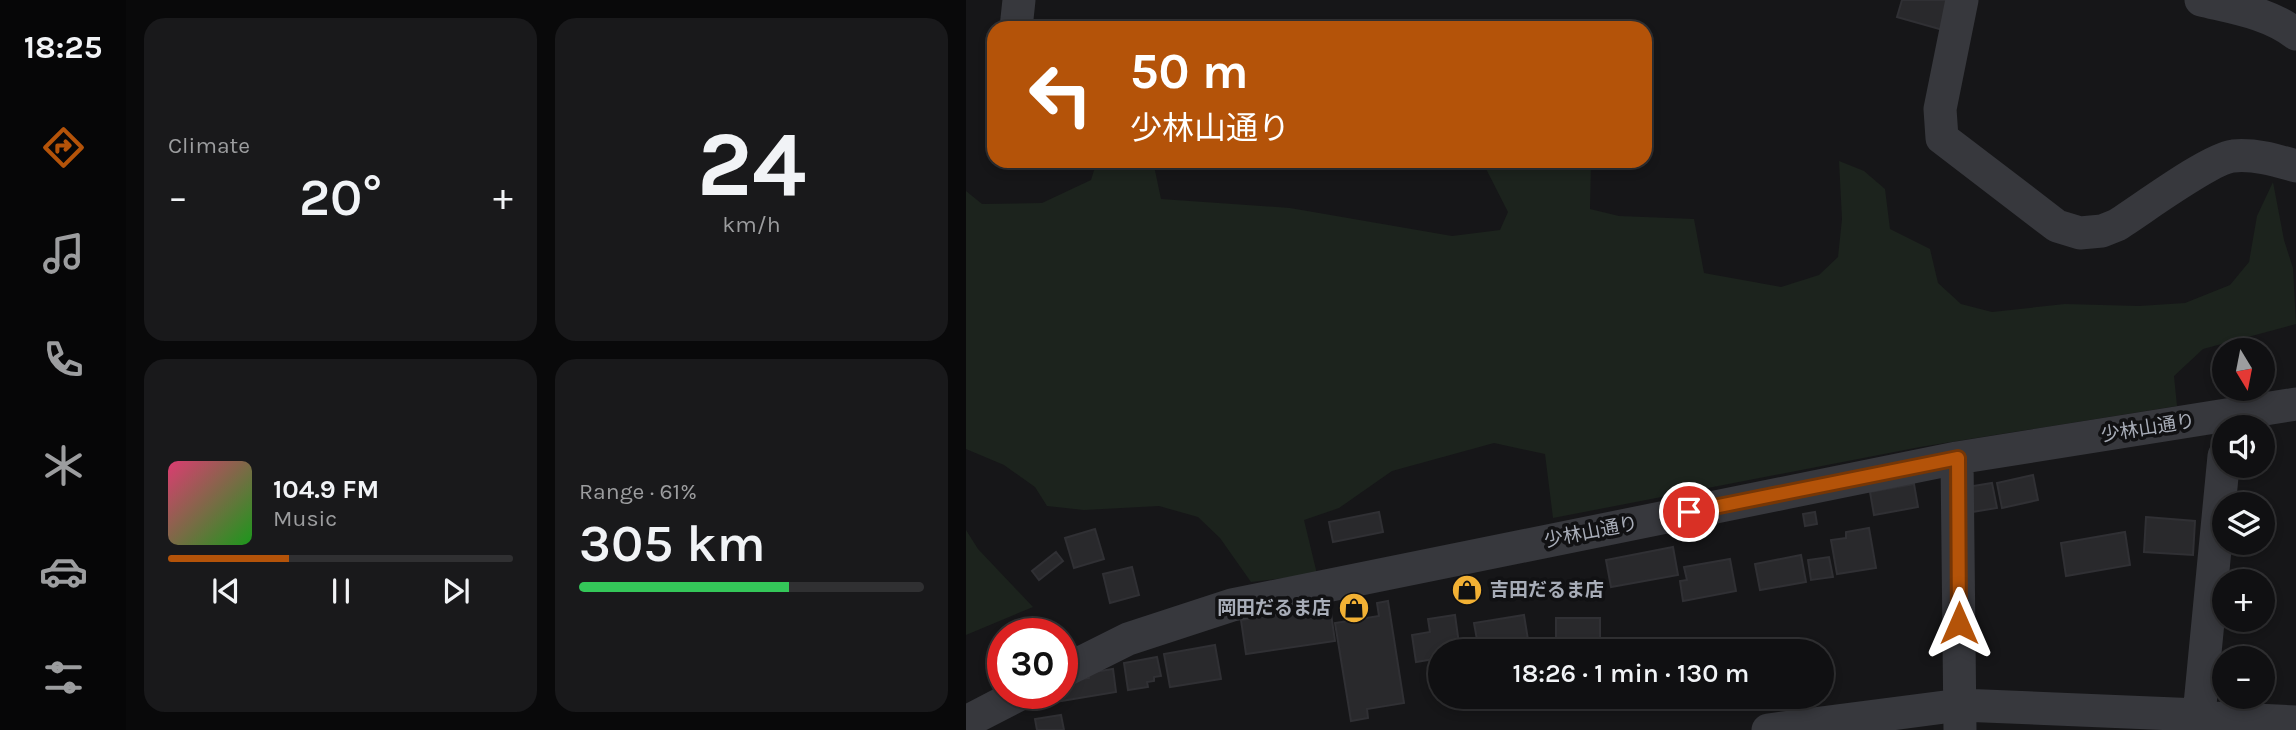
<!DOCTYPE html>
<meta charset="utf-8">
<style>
body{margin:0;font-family:Karla,"Noto Sans JP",sans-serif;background:#19191b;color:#f1f3f6;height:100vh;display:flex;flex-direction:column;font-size:26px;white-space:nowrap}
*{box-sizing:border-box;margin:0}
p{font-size:23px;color:#9c9d9f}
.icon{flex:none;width:38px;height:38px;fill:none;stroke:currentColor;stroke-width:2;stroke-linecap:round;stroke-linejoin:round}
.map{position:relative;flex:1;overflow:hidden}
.panel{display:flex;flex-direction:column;gap:18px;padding:18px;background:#09090a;width:840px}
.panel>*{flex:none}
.hud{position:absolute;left:21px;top:21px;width:665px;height:147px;border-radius:21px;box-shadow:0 4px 10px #0003,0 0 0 2px #303032;background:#b45309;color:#fff;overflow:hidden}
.needle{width:46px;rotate:170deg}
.fabs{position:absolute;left:1246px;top:338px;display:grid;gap:14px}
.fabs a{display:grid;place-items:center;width:63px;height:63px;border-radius:50%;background:#101012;box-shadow:0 4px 10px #0003,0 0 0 2px #303032;font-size:35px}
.speed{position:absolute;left:21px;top:618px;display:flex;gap:14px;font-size:35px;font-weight:700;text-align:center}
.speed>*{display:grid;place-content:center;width:91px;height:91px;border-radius:50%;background:#101012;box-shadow:0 4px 10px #0003,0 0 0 2px #303032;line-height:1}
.speed .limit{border:10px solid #d22;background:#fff;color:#111}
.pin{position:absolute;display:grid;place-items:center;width:60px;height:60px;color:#fff;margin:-30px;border:4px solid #fff;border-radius:50%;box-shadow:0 2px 7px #0007}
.me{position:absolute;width:77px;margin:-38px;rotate:0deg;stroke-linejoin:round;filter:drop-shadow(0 0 5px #0008)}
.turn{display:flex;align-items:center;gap:24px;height:147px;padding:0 28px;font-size:32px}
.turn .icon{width:91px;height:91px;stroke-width:2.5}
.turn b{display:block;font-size:49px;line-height:60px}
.big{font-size:52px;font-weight:600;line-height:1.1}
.panel .card{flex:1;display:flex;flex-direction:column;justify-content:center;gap:10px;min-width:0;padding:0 24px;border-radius:21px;background:#19191b}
.panel .dial{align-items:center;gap:0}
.dial b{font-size:91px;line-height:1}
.song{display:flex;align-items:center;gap:21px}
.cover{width:84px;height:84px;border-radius:10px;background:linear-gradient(135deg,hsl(340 70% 55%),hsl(120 70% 35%))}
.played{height:7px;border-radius:4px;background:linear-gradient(90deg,#b45309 35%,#303032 35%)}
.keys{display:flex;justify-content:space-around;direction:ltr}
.heat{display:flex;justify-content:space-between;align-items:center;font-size:38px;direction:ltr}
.charge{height:10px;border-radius:5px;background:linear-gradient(90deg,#34c759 61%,#303032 0)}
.panel .tiles{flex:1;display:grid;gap:18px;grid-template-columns:repeat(2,1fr)}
.trip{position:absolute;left:462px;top:639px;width:406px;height:70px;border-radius:35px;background:#101012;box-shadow:0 4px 10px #0003,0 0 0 2px #303032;font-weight:600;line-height:70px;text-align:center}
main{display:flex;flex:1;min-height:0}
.tab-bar{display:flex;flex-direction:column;width:126px;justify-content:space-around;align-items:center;background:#060607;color:#9c9d9f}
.tab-bar .icon{width:49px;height:49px}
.tab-bar .selected{color:#b45309}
.tab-bar b{font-size:32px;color:#f1f3f6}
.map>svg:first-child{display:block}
.green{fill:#1c231d}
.building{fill:#29292c;stroke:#303034;stroke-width:2}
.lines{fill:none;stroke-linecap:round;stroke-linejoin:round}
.minor{stroke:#37383d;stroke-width:33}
.route-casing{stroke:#753606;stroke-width:18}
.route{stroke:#b45309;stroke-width:12}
.labels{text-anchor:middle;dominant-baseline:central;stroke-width:7;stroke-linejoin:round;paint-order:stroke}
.street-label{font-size:19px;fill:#a8adb8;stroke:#111113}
.poi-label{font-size:19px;font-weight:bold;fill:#a8adb8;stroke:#111113;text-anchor:start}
</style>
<main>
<nav class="tab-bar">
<b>18:25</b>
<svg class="icon selected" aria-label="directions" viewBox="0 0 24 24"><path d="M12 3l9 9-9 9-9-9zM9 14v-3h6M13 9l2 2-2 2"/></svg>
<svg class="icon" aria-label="music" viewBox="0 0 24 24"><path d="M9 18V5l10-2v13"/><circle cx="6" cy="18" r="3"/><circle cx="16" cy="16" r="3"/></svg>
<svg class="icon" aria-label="phone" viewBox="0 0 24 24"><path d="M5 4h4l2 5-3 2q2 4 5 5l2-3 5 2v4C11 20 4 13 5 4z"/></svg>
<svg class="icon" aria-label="climate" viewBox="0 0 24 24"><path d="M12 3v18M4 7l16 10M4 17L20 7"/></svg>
<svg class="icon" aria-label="car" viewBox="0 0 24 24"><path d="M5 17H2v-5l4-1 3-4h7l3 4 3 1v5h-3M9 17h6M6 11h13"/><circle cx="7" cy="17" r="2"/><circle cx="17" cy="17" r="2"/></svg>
<svg class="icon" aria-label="filters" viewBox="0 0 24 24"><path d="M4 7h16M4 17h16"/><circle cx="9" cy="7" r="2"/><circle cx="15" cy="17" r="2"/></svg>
</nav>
<section class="panel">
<div class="tiles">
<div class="card"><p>Climate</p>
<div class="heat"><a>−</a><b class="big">20°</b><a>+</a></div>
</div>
<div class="card dial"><b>24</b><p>km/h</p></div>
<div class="card">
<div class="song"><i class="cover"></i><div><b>104.9 FM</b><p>Music</p></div></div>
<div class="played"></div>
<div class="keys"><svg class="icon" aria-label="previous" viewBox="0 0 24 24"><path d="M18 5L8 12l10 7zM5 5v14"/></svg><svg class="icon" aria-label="pause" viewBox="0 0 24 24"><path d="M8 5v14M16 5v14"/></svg><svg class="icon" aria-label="next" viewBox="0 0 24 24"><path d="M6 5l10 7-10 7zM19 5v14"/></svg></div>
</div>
<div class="card"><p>Range · 61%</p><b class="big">305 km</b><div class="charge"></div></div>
</div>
</section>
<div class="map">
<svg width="1330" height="730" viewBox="0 0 1330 730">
<rect width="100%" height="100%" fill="#161618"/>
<path class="green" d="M131 161H187L195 199 324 208 486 236 534 230 542 212 516 161H625L624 209 653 216 728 219 738 273 815 287 853 275 872 257 876 219 873 161 898 171 919 189 924 229 964 249 972 283 995 304 1026 312 1099 304 1173 306 1219 303 1264 285 1283 262 1291 216 1307 182 1318 240 1327 268 1330 324 1237 349 1208 376 1211 406 954 447 587 518 579 454 528 443 426 471 373 508 338 520 351 574 285 582 254 538 232 517 193 506 118 510 81 506 69 487 38 465 0 449V191L16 204 76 203 125 180Z
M0 530 12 549 67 607 0 635Z"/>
<path class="building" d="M936 0H986L977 30 931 17Z
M1067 475 1072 500 1036 508 1031 483Z
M1026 483 1031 508 1006 512 1001 487Z
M948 484 952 507 908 515 904 492Z
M413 512 417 532 367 542 363 522Z
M849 512 851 524 839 526 837 514Z
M1180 517 1229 521 1227 555 1178 552Z
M903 528 910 568 871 574 865 540 880 538V532Z
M129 529 138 559 108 568 99 538Z
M1159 532 1164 565 1100 576 1095 543Z
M707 547 712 575 645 587 640 560Z
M90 552 97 561 73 580 66 571Z
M835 555 840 582 794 590 789 564Z
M863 557 867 577 845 580 842 560Z
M764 559 770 591 717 601 714 581 721 580 718 567Z
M166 567 173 595 144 603 137 574Z
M422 601 438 703 401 709 402 718 385 721 369 623 413 616 411 603Z
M364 607 369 641 280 654 275 620Z
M489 615 494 651H474V658L450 662 446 635 464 632 462 619Z
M558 615 563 646 532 651H513L508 623Z
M590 618H634V651H590Z
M249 645 255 679 204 687 198 654Z
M191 657 195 676 188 677V681L181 682 182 687 162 690 158 663Z
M147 669 150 692 95 701 94 693H96V682L123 678 122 673Z
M95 715 98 730H71L69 719Z"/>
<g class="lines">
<path class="minor" d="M996 0 974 109 976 138 1091 226 1114 233 1136 231 1151 225C1175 210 1243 159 1267 156 1289 154 1309 160 1330 166
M1235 0C1268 8 1303 13 1330 34
M50 28 53 0
M991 458 994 730
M96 672 162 639 266 605 991 458 1330 404
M1233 715 1258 456
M0 722 56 693
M802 730 994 705 1233 715 1246 718 1330 722"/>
</g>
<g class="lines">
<g class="route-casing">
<path id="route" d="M723 512 992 458 993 623"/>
</g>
<use href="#route" class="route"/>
</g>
<defs>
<g id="shop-disc" transform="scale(1.575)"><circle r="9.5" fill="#f2b134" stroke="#111113"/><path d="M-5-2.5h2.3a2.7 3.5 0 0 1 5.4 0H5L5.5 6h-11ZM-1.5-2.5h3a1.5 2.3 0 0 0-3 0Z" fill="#111"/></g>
</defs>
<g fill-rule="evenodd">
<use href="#shop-disc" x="501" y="590"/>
<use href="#shop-disc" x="388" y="608"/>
</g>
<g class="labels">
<g class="street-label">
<text transform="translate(1182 428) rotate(-9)">少林山通り</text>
<text transform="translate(625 532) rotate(-11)">少林山通り</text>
</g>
<g class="poi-label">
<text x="524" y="590">吉田だるま店</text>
<text x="365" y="608" text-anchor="end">岡田だるま店</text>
</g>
</g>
</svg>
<div class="fabs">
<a><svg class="needle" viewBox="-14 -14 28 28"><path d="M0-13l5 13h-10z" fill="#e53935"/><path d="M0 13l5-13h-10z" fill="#9c9d9f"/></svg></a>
<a><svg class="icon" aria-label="sound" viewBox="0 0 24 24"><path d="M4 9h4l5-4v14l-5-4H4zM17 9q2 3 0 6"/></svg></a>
<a><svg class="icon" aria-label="layers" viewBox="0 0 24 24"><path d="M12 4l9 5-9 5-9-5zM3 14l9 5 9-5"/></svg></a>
<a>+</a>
<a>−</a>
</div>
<div class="speed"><div class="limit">30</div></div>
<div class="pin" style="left:723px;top:512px;background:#d93025"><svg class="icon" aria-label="arrive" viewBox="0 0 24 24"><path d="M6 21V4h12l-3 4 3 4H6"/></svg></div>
<svg class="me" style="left:993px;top:623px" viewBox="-20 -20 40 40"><path d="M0-17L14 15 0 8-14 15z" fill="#b45309" stroke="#fff" stroke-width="4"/></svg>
<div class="trip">18:26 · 1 min · 130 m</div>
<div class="hud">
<div class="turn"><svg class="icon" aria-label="left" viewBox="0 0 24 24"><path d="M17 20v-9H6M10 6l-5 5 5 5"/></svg><div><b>50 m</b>少林山通り</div></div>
</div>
</div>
</main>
